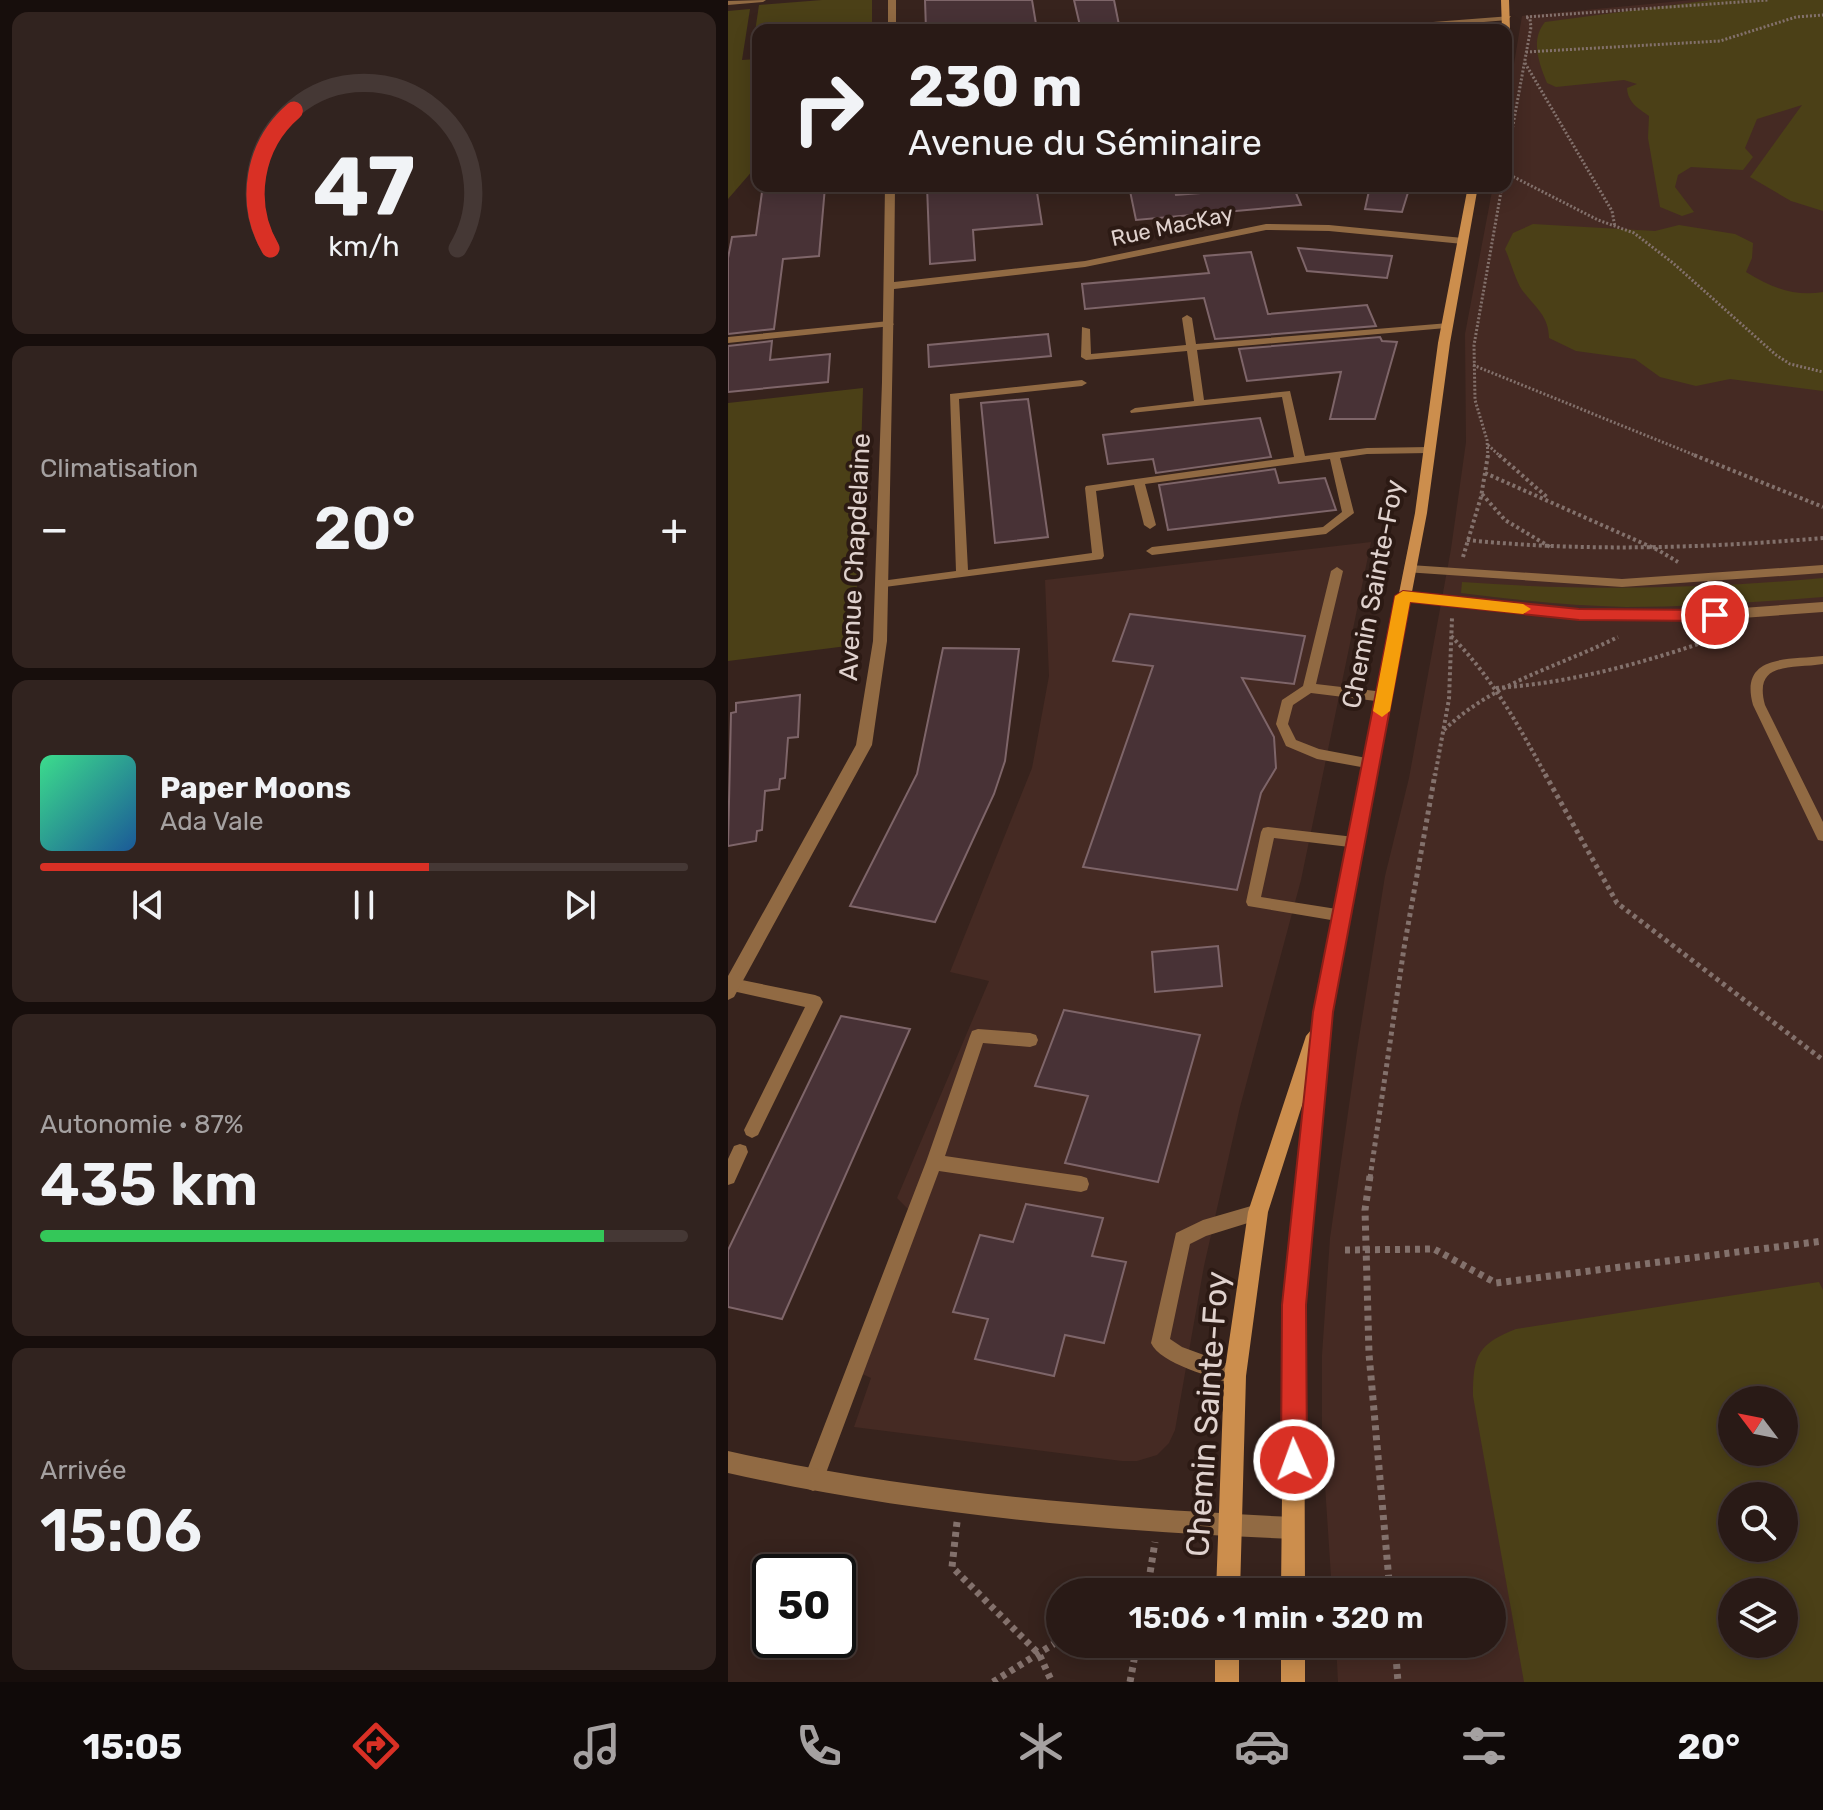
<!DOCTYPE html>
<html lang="fr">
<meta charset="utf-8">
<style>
body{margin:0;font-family:Rubik,sans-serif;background:#31231f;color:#f1f3f6;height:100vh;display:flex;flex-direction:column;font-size:30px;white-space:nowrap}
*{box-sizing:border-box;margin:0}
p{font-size:26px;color:#a5a1a1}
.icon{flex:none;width:44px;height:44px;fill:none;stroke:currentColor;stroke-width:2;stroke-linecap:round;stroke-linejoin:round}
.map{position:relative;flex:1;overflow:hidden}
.sheet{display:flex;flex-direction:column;gap:12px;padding:12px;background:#170e0c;width:728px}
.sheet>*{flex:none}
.hud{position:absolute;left:24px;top:24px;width:760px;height:168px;border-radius:16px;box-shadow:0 4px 20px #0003,0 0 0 2px #453835;background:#291a16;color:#f1f3f6;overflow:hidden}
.needle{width:52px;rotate:302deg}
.fabs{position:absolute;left:990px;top:1386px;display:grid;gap:16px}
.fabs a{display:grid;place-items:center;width:80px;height:80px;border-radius:50%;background:#291a16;box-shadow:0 4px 20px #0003,0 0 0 2px #453835;font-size:40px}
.speed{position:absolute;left:24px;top:1554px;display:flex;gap:16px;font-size:40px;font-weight:700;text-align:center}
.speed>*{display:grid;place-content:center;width:104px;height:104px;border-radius:50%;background:#291a16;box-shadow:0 4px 20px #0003,0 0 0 2px #453835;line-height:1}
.speed .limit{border:4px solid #111;border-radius:12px;background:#fff;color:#111}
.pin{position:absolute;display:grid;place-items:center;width:68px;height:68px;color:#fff;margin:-34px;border:4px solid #fff;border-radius:50%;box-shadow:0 2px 8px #0007}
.me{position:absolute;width:88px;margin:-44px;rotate:358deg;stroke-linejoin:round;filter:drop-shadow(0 0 6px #0008)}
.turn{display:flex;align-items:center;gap:28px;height:168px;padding:0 24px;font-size:36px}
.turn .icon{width:104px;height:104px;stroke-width:2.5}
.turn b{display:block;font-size:56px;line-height:68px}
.big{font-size:60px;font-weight:600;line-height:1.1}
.sheet .widget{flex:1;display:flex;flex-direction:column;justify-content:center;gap:12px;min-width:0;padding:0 28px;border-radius:16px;background:#31231f}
.sheet .dial{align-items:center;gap:0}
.dial svg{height:208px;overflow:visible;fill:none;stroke:#453835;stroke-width:7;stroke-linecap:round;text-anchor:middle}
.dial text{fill:#f1f3f6;stroke:none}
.song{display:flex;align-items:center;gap:24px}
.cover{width:96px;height:96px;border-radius:12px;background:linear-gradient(135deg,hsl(150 70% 55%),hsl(210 70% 35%))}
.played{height:8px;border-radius:4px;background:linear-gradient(90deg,#d93025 60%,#453835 60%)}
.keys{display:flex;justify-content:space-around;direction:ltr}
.heat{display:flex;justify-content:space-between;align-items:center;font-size:44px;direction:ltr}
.charge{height:12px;border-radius:6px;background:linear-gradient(90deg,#34c759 87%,#453835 0)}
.trip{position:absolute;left:318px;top:1578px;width:460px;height:80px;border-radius:40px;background:#291a16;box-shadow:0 4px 20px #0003,0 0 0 2px #453835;font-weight:600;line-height:80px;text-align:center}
.dock{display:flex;height:128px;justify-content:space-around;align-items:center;background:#100a09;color:#a5a1a1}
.dock .icon{width:56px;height:56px}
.dock .active{color:#d93025}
.dock b{font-size:36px;color:#f1f3f6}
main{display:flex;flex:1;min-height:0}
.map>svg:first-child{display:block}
.built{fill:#452a23;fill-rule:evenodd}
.green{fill:#4b4017;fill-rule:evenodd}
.building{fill:#483236;stroke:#7e6569;stroke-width:2}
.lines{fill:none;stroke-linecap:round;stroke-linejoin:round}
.path-far3{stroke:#83716c;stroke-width:3;stroke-dasharray:2 2;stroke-linecap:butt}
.path-far2{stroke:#83716c;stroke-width:4;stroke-dasharray:3 3;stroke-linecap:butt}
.path-far1{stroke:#83716c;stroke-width:5;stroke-dasharray:4 4;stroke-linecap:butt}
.path{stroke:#83716c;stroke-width:7;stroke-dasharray:5 5;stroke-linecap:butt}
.service{fill:#916a43;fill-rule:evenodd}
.minor{fill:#916a43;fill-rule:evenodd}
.tertiary{fill:#916a43;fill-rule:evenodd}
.secondary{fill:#cc8e4d;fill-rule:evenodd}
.route{fill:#d93025;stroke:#8d1f18;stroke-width:2}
.slow{fill:#f59e0b}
.labels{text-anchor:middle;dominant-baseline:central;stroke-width:8;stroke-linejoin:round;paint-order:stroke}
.far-street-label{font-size:22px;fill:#e0d2ce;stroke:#2c1a14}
.street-label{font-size:26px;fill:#e0d2ce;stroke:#2c1a14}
.near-street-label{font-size:32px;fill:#e0d2ce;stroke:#2c1a14}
</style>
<main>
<section class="sheet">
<div class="widget dial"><svg viewBox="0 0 100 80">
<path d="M14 69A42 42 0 1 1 86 69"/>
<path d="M14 69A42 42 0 0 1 23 16" stroke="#d93025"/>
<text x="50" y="56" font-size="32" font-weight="700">47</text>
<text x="50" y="72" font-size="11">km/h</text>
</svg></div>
<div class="widget"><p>Climatisation</p>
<div class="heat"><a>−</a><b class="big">20°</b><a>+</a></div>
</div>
<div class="widget">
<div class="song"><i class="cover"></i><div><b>Paper Moons</b><p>Ada Vale</p></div></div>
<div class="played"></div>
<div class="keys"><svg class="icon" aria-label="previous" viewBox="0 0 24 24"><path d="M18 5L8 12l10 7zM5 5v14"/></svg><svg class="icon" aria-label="pause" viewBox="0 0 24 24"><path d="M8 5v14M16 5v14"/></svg><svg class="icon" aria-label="next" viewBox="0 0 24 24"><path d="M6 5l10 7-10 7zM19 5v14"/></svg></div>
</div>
<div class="widget"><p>Autonomie · 87%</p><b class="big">435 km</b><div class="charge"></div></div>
<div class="widget"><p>Arrivée</p><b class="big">15:06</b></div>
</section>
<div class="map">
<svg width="1095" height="1682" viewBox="0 0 1095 1682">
<rect width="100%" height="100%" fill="#37231d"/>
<path class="built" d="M964 0H1095V1682H610L608 1644H764V1592H604L594 1439V1355L602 1238 629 1050 657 876 681 778 723 549 738 442 737 334 765 186H778V111L794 16ZM1004 1400H1056V1452H1004ZM1004 1496H1056V1548H1004ZM1004 1592H1056V1644H1004Z
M643 542 573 880 512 1107 476 1266 447 1430 441 1443 429 1455 409 1461H394L126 1427 143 1378 121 1368 181 1210 169 1198 261 981 222 972 304 768 321 676 317 580Z"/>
<path class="green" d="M94 0H144V30H30V51L24 52 31 5Z
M983 0H1095V211L1063 201 1022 177 1074 105 1029 119 1017 148 1025 157 1015 170 963 167 950 175 947 187 966 212 954 216 932 207 920 138 921 116C910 108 900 103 899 88L909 84 896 80 828 87 819 83C811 63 802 40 817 22Z
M22 9 14 60 30 59V169H26L0 199V11Z
M805 224 927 231 951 225 1007 234 1025 243 1024 258 1018 272C1042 287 1066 297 1095 292V391L1002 379 968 386 932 377 907 359 848 351 821 338C821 316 807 307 794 290 787 279 783 262 777 249L785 233Z
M135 388 127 645 0 661V403Z
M1095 578V597C1030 602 964 607 898 607 843 606 788 600 733 593L734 582C857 591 973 589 1095 578Z
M1091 1282 1095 1290V1682H796L745 1396C745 1355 750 1344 788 1329ZM1004 1400H1056V1452H1004ZM1004 1496H1056V1548H1004ZM1004 1592H1056V1644H1004Z"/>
<path class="building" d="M197 0H304L309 30H198Z
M346 0H386L392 30H353Z
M199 186H308L314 224 245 230 247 260 202 264Z
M565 186 573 205 408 220 402 191 446 187 448 195Z
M642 186H682L674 212 637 209Z
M97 187 91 256 55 259 46 329 0 334V258L4 237 28 235 34 192Z
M570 248 626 253 664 256 659 278 579 271Z
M523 252 540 314 639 305 648 326 487 339 476 298 357 309 354 284 481 273 476 256Z
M320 334 323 356 201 367 200 345Z
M652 337 654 341 669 342 647 419H602L613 372 519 381 511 349Z
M44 341 42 360 102 354 100 382 0 392V346Z
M300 399 320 537 267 543 253 403Z
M532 418 543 457 428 473 425 459 380 464 375 435Z
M547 469 551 483 597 478 608 510 440 530 431 485Z
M402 614 577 636 566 684 514 678 546 737 548 768 533 793 509 890 355 867 425 666 385 661Z
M215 648 291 649 277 761 266 794 207 922 122 906 189 774Z
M72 695 70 737 60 738 57 778 52 779 51 789 37 791 34 830 29 831 28 841 0 846 3 713 8 712V703Z
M490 946 494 986 427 992 424 952Z
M336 1010 472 1035 430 1182 337 1163 360 1096 307 1086Z
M113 1016 182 1029 54 1319 0 1307V1250Z
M298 1204 375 1218 364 1256 398 1262 376 1343 337 1335 326 1376 247 1359 260 1319 225 1312 252 1235 285 1242Z"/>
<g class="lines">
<path class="path-far3" d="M798 17 1040 0
M798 52 992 41 1068 17 1095 15
M797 63 884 211 887 227
M778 163 803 27 802 19 798 17
M778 173 870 220 906 233 945 263 1048 355 1062 364 1095 372
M745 365 971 457
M760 445 773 457
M760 457 759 440 747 400 746 345 774 186"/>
<path class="path-far2" d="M771 455 820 498
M966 455 1095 507
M757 473 930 550 950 562
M754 494 777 520 822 547
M739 540C858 552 976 548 1095 538
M735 557 753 497 760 455
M723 636C764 677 791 726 818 776
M768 688C844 683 919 662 991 637
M716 730C766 682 830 667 890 637
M707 776 721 699 724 618"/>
<path class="path-far1" d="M817 774 889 903 1095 1060
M642 1178 676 948 707 774"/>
<path class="path" d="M642 1176 637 1210 641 1354 662 1592
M617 1250 706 1249 768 1283 1095 1241
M229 1522 224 1567 311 1654 324 1682
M402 1592 420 1581
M419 1592 427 1542
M667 1644 670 1682
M265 1682 332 1640
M402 1682 409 1644"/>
<path class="service" d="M38 0 35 2 0 5V1Z
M459 315 464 318 468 344 721 323 723 325 718 328 469 350 476 400 562 391 577 456 639 448 701 447 706 450 701 453 639 454 612 458 626 513 598 534 424 555 418 551 424 547 595 527 614 512 602 459 417 484 428 525 422 529 416 525 406 485 368 491 376 556 374 559 149 588 147 585 153 581 228 571 222 394 354 380 359 383 354 386 231 399 240 570 364 553 357 488 358 486 566 457 554 397 403 413 402 411 407 408 466 401 459 351 358 360 353 357 354 327 362 329 363 354 458 345 454 318Z
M161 321 166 324 164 326 0 343V337Z
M609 567 615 571 588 684 656 692 662 697 656 702 583 693 565 705 560 724 568 740 591 749 649 760 651 764 649 768 644 769 589 759 558 746 548 724 554 700 575 686 603 571Z
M1095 656V664C1063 669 1025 661 1037 705L1095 822V841L1090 840 1088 836 1025 705C1011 654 1060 660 1095 656Z
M540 827 635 838 637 842 635 846 630 848 546 838 533 897 615 910 620 912 622 916 620 920 615 922 520 906 518 902 533 832 535 828Z
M4 978 87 995 92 997 95 1002 30 1135 24 1138 18 1135 16 1130 77 1007 0 990V980Z
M250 1029 302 1033 308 1035 310 1040 308 1045 302 1047 255 1043 217 1156 353 1176 359 1178 361 1184 359 1190 353 1192 211 1171 95 1481 92 1488 85 1491 78 1488 75 1481 198 1162 242 1036 244 1031Z
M12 1144 18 1146 20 1152 6 1183 0 1185V1159L6 1146Z
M530 1204 536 1206 539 1212 536 1218 478 1236 462 1244 442 1339 454 1347 514 1369 516 1376 514 1383 507 1385C486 1377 432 1364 423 1343L448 1233 475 1220Z"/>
<path class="minor" d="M160 0H168V30H160Z
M783 16 780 20 658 30H623L627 28Z
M157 186H167L166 282 357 261 538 224 601 225 735 238 740 241 735 244 601 231 538 230 357 267 166 289 159 641 144 745 6 997 0 1000V976L128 745 145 641 154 382Z
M682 565 894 579 1095 565V573L894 587 677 572V566Z
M675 591 851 609 987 610 1095 602V612L987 620 851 619 670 599 668 596Z"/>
<path class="tertiary" d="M0 1451C187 1493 374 1508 565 1517L573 1520 576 1528 573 1536 565 1539C374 1531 187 1515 0 1473Z"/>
<path class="secondary" d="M773 0H781L782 30 778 32V30H774Z
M740 186H750L722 343 699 513 604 1012 576 1305 577 1592H553L556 1305 578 1093 540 1212 518 1376 512 1592H488L496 1376 520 1212 578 1036 584 1029 687 513 710 343Z
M487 1644H511V1682H487Z
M553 1644H577V1682H553Z"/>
</g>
<path class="route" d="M675 591 851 609 987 610 995 615 987 621 851 620 682 602 605 1012 578 1305 579 1460 575 1469 566 1472 557 1469 553 1460 554 1305 585 1012 667 596Z"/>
<path class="slow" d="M675 591 795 604 803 609 795 614 682 602 662 711 654 717 645 711 667 596Z"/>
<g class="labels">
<g class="far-street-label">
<text transform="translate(444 226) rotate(-12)">Rue MacKay</text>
</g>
<g class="street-label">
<text transform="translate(127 557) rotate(-87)">Avenue Chapdelaine</text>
<text transform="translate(645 594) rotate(-79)">Chemin Sainte-Foy</text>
</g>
<g class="near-street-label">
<text transform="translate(479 1414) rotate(-86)">Chemin Sainte-Foy</text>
</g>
</g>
</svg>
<div class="fabs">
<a><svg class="needle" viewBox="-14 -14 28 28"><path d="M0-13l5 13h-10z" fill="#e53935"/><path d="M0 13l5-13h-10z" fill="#a5a1a1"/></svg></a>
<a><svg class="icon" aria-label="search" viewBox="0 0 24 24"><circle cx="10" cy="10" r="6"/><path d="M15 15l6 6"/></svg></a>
<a><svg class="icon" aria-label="layers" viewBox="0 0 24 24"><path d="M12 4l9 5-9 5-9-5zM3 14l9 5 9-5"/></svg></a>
</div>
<div class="speed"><div class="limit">50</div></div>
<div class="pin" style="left:987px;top:615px;background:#d93025"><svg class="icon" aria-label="arrive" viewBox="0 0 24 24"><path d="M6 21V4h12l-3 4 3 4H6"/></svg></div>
<svg class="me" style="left:566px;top:1460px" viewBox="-20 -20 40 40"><circle r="17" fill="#d93025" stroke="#fff" stroke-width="3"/><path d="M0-11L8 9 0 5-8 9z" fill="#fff"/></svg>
<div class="trip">15:06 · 1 min · 320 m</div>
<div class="hud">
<div class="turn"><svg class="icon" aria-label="right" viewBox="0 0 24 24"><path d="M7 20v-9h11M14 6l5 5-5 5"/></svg><div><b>230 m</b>Avenue du Séminaire</div></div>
</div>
</div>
</main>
<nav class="dock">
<b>15:05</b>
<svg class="icon active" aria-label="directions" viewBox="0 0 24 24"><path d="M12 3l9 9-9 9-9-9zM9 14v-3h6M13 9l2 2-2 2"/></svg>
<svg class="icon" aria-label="music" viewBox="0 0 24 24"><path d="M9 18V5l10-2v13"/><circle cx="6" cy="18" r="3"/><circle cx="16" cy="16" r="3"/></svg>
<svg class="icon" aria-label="phone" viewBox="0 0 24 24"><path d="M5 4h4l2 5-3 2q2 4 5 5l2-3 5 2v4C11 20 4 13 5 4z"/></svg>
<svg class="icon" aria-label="climate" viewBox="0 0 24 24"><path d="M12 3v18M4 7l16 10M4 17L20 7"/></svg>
<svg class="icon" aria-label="car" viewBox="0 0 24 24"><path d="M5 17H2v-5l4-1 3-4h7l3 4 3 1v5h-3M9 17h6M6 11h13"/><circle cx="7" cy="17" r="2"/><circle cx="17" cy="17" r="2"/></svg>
<svg class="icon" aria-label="filters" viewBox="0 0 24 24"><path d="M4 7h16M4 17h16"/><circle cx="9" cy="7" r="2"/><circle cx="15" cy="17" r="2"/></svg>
<b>20°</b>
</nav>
